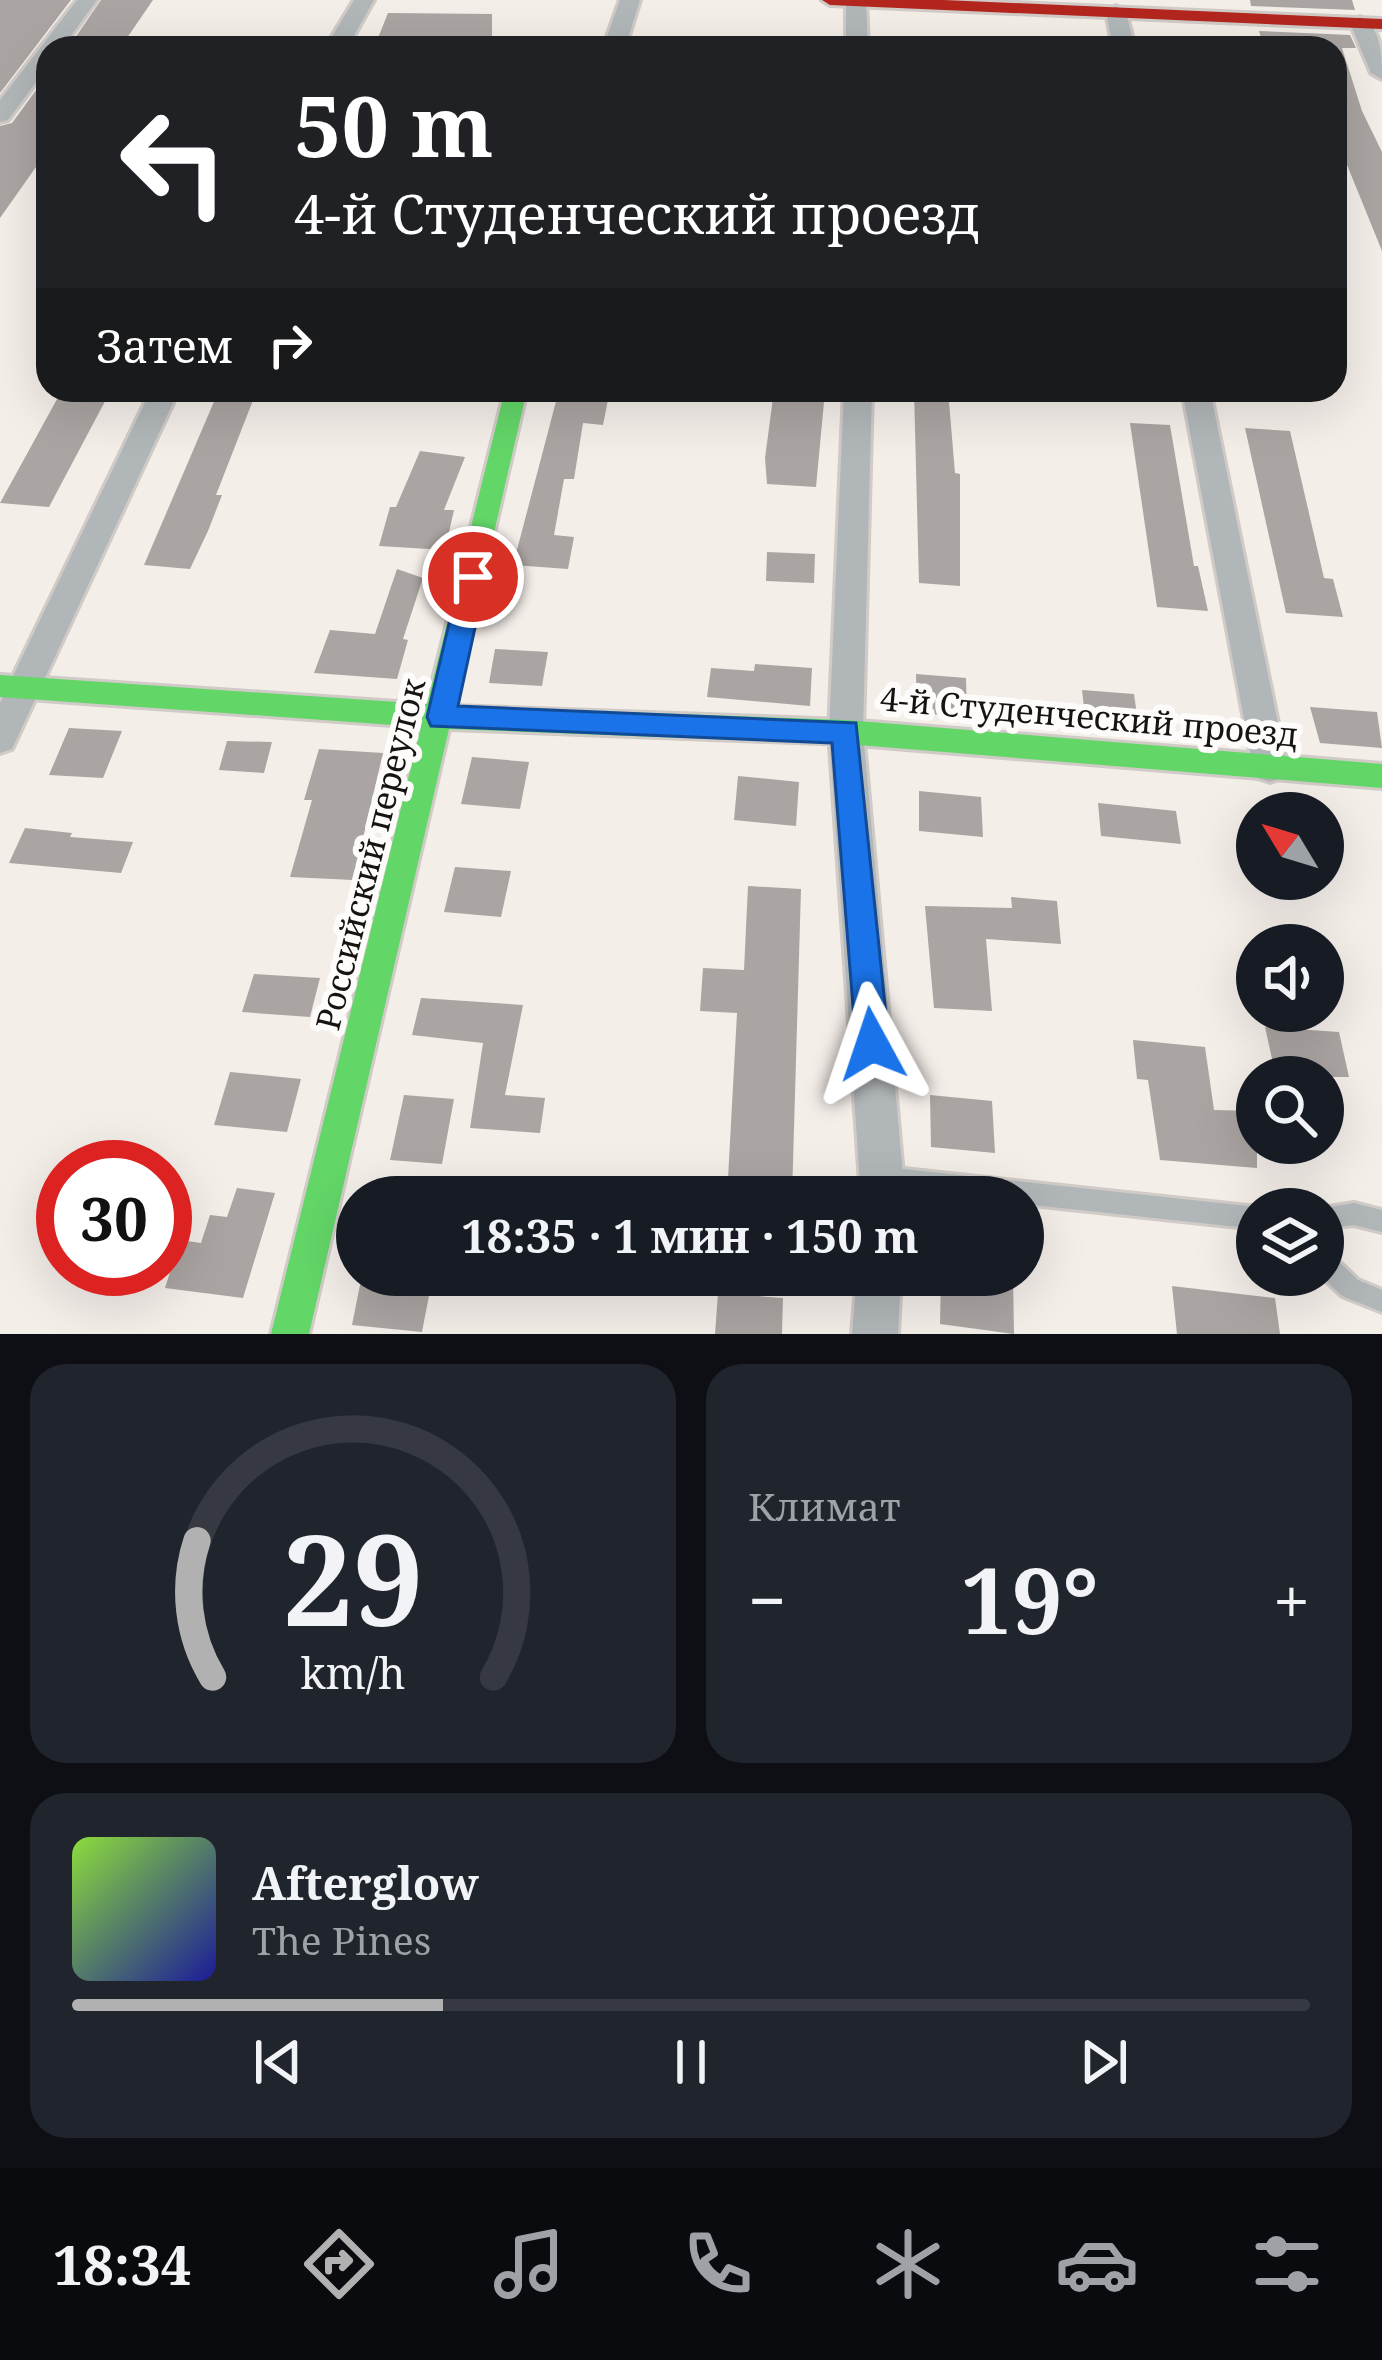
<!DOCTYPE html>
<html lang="ru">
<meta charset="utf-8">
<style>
body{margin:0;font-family:"Noto Serif",serif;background:#20242c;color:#f1f3f6;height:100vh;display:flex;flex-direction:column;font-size:45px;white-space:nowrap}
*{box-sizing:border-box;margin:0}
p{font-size:39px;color:#9ea1a6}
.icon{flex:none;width:66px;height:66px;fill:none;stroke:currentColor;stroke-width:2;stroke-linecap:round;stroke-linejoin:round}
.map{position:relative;height:1334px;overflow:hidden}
.panel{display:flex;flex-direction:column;gap:30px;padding:30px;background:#0d0f14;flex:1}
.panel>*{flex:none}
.guide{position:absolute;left:36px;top:36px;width:1311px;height:366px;border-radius:36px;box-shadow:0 12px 48px #0002;background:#202124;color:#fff;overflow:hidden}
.needle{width:78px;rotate:308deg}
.buttons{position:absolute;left:1236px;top:792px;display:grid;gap:24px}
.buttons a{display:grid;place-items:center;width:108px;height:108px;border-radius:50%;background:#171b24;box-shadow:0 12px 48px #0002;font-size:60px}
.speed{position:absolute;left:36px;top:1140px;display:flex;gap:24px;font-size:60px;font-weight:700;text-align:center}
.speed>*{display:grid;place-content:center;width:156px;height:156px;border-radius:50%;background:#171b24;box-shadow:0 12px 48px #0002;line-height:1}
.speed .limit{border:18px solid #d22;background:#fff;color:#111}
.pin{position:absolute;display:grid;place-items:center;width:102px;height:102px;color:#fff;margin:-51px;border:6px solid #fff;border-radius:50%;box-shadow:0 3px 12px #0007}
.me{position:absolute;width:132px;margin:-66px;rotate:355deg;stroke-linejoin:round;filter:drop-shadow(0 0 9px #0008)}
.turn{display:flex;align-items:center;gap:42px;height:252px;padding:0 60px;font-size:54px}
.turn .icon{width:156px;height:156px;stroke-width:2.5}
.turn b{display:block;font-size:84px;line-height:102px}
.then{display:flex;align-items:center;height:114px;padding:0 60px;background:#0003;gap:24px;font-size:45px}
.big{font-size:90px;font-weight:700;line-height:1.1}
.panel .widget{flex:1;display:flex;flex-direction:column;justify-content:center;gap:18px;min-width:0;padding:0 42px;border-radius:36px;background:#20242c}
.panel .dial{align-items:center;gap:0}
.dial svg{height:312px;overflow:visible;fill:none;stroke:#363941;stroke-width:7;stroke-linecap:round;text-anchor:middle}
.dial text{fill:#f1f3f6;stroke:none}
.song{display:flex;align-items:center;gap:36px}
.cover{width:144px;height:144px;border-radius:18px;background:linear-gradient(135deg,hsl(90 70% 55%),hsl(240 70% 35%))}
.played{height:12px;border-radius:6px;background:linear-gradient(90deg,#b2b1b1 30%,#363941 30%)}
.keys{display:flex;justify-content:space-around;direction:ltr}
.heat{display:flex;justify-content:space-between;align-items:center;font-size:66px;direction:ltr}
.panel .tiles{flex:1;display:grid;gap:30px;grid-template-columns:1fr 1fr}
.widget:last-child{grid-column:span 2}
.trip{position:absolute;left:336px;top:1176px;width:708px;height:120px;border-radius:60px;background:#171b24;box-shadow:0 12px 48px #0002;font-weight:700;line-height:120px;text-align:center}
.menu{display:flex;height:192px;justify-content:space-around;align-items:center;background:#090b0e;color:#9ea1a6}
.menu .icon{width:84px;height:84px}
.menu .active{color:#b2b1b1}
.menu b{font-size:54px;color:#f1f3f6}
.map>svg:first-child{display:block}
.building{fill:#aaa5a2}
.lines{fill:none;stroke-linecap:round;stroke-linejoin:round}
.lane-casing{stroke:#d0cbc7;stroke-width:6}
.street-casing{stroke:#d0cbc7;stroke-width:6}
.fast-casing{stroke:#d0cbc7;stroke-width:6}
.jam-casing{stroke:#d0cbc7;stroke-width:6}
.lane{fill:#b1b6b9;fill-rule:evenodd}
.street{fill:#b1b6b9;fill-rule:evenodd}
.fast{fill:#63d668;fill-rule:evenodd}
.jam{fill:#b3261e;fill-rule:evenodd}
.route{fill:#1a73e8;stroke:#114b97;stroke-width:3}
.labels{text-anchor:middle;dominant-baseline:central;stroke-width:12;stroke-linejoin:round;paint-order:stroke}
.street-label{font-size:33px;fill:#161310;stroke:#fefcfb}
</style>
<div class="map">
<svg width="1382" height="1334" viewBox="0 0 1382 1334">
<rect width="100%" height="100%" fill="#f4eee9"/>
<path class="building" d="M0 0H71L0 93Z
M101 0H153L120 48H68Z
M1250 0H1352L1355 10 1251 6Z
M388 13 492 14V48H374Z
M1259 31 1350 35 1356 48H1342L1362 111 1382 152V251L1341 150H1335V48H1264Z
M48 74V150L0 218V126L12 123Z
M62 390H111L49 507 0 503Z
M219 390H257L216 495H222L208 531 190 569 144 565Z
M559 390H610L603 425 583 423 574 479H564L554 535 574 537 568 569 513 565Z
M914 390H948L955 473 960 474V586L919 583Z
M773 398 824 402 816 487 767 484 765 458Z
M1130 423 1170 425 1194 566H1198L1208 611 1157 607Z
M1245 428 1290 431 1324 578 1333 579 1343 617 1286 613Z
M420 451 465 457 444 510H454L445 550 379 546 390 507H396Z
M767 552 815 554 814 583 766 581Z
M397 569 423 578 403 639 408 640 397 679 314 673 330 630 375 634Z
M495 649 548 652 542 686 489 683Z
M755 664 812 668 810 706 707 697 711 668 754 671Z
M916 674 966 678 967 717 917 713Z
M1082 690 1134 694 1139 729 1086 725Z
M1310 707 1377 712 1382 748 1320 743Z
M69 728 122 731 103 778 49 775Z
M227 741 272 742 264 773 219 770Z
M319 749 383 753 353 880 290 877 312 800H304Z
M472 757 529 762 520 809 461 804Z
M738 776 799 782 796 826 734 820Z
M919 791 981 797 983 837 919 831Z
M1098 803 1176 811 1181 844 1101 836Z
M25 828 72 833 70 837 133 842 121 873 9 863Z
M455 867 511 871 501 917 444 912Z
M748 886 801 889 792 1197H727L737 1013 700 1011 703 968 744 970Z
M1011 897 1057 901 1061 944 986 939 992 1011 934 1008 925 906 1012 908Z
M254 974 320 978 310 1017 242 1012Z
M421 998 523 1005 505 1095 545 1098 540 1133 470 1128 483 1043 412 1035Z
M1265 1027 1339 1032 1349 1077H1276Z
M1133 1040 1205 1047 1214 1110 1257 1111V1168L1160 1160 1148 1080 1137 1079Z
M230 1072 301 1079 287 1132 214 1125Z
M404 1095 454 1099 442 1164 390 1160Z
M930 1095 992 1101 995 1153 931 1147Z
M237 1188 275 1193 243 1298 165 1288 180 1240 201 1243 210 1215 227 1217Z
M362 1275H433L422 1332 352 1325Z
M941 1275H1013L1014 1334 940 1324Z
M1172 1286 1275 1298 1280 1334H1177Z
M718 1293 783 1298 782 1334H715Z"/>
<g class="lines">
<g class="lane-casing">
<path id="lane" d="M885 1167 1257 1207 1262 1209H1257V1229L1023 1204V1197H962L885 1189 877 1186 874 1178 877 1170Z
M1354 1203 1382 1210V1232L1354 1225 1323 1228V1209H1316Z
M1323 1251 1331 1254 1358 1280 1382 1290V1312L1342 1296 1320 1275H1323Z"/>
</g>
<g class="street-casing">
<path id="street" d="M77 0H97L62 48H48V66L8 120 0 122V100Z
M354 0H374L347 48H325Z
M620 0H640L625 48H603Z
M846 1H866L868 48H846Z
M1116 6 1126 12 1135 48H1113L1106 12Z
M1360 17C1382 27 1382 57 1382 79L1371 73 1350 23Z
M151 390H179L12 749 0 753V703Z
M844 390H872L863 732 905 1197H861L829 732Z
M1182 390H1210L1287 767 1282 778 1270 782 1258 778 1253 767Z
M857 1275H901L898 1334H852Z"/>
</g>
<g class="fast-casing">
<path id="fast" d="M505 390H527L454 706 846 720 1382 764V788L846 744 449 729 309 1334H271L421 727 0 697V675L427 704Z"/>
</g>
<g class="jam-casing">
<path id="jam" d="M822 0H944L1382 19V29L830 5Z"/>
</g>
<use href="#lane" class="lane"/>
<use href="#street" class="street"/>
<use href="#fast" class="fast"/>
<use href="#jam" class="jam"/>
</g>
<path class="route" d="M473 567 486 577 458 706 856 723 889 1044 884 1055 872 1060 861 1055 856 1044 832 743 431 726 427 717 460 577Z"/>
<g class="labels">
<g class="street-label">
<text transform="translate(1089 716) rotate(5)">4-й Студенческий проезд</text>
<text transform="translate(370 854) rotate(-76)">Российский переулок</text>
</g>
</g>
</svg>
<div class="buttons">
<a><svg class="needle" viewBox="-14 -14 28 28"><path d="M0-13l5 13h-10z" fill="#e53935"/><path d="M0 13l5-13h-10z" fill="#9ea1a6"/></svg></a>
<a><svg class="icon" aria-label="sound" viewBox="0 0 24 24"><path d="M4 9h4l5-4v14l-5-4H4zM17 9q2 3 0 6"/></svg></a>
<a><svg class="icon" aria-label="search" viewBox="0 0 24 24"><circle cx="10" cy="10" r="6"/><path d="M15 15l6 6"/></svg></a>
<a><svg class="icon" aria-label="layers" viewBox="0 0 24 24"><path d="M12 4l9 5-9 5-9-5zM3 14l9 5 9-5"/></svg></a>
</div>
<div class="speed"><div class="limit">30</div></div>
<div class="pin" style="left:473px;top:577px;background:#d93025"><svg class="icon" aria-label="arrive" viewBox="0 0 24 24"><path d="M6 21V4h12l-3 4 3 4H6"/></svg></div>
<svg class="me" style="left:872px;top:1044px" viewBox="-20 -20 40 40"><path d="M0-17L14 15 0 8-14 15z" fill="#1a73e8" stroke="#fff" stroke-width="4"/></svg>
<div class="trip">18:35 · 1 мин · 150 m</div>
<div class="guide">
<div class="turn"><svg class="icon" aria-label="left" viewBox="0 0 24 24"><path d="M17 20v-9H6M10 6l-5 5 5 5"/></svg><div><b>50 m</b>4-й Студенческий проезд</div></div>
<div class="then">Затем<svg class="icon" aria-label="right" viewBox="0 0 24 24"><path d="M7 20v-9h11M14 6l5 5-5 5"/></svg></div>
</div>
</div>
<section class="panel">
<div class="tiles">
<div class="widget dial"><svg viewBox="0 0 100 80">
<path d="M14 69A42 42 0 1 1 86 69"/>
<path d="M14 69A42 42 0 0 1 10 34" stroke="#b2b1b1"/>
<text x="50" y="56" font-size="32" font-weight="700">29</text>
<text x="50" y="72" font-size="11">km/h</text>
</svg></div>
<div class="widget"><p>Климат</p>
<div class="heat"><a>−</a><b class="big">19°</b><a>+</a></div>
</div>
<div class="widget">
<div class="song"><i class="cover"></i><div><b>Afterglow</b><p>The Pines</p></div></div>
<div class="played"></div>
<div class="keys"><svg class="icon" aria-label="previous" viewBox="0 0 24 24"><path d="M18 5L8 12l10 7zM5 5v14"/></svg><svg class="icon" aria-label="pause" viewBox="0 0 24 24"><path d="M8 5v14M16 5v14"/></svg><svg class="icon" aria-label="next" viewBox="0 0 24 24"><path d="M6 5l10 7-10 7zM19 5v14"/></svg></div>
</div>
</div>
</section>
<nav class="menu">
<b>18:34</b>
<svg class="icon active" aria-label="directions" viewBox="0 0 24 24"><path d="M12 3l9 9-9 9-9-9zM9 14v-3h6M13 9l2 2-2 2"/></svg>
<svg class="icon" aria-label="music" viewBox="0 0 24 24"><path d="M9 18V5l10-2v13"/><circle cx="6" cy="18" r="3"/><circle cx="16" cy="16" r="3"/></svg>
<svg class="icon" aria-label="phone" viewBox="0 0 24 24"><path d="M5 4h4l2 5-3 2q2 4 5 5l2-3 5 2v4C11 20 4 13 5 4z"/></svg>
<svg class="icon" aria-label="climate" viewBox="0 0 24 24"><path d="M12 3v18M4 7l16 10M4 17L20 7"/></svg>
<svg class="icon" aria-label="car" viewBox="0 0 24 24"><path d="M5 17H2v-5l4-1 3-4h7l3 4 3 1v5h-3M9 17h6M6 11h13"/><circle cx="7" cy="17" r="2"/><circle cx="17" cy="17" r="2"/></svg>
<svg class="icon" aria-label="filters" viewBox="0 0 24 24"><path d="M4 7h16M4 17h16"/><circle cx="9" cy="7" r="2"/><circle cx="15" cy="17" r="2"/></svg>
</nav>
